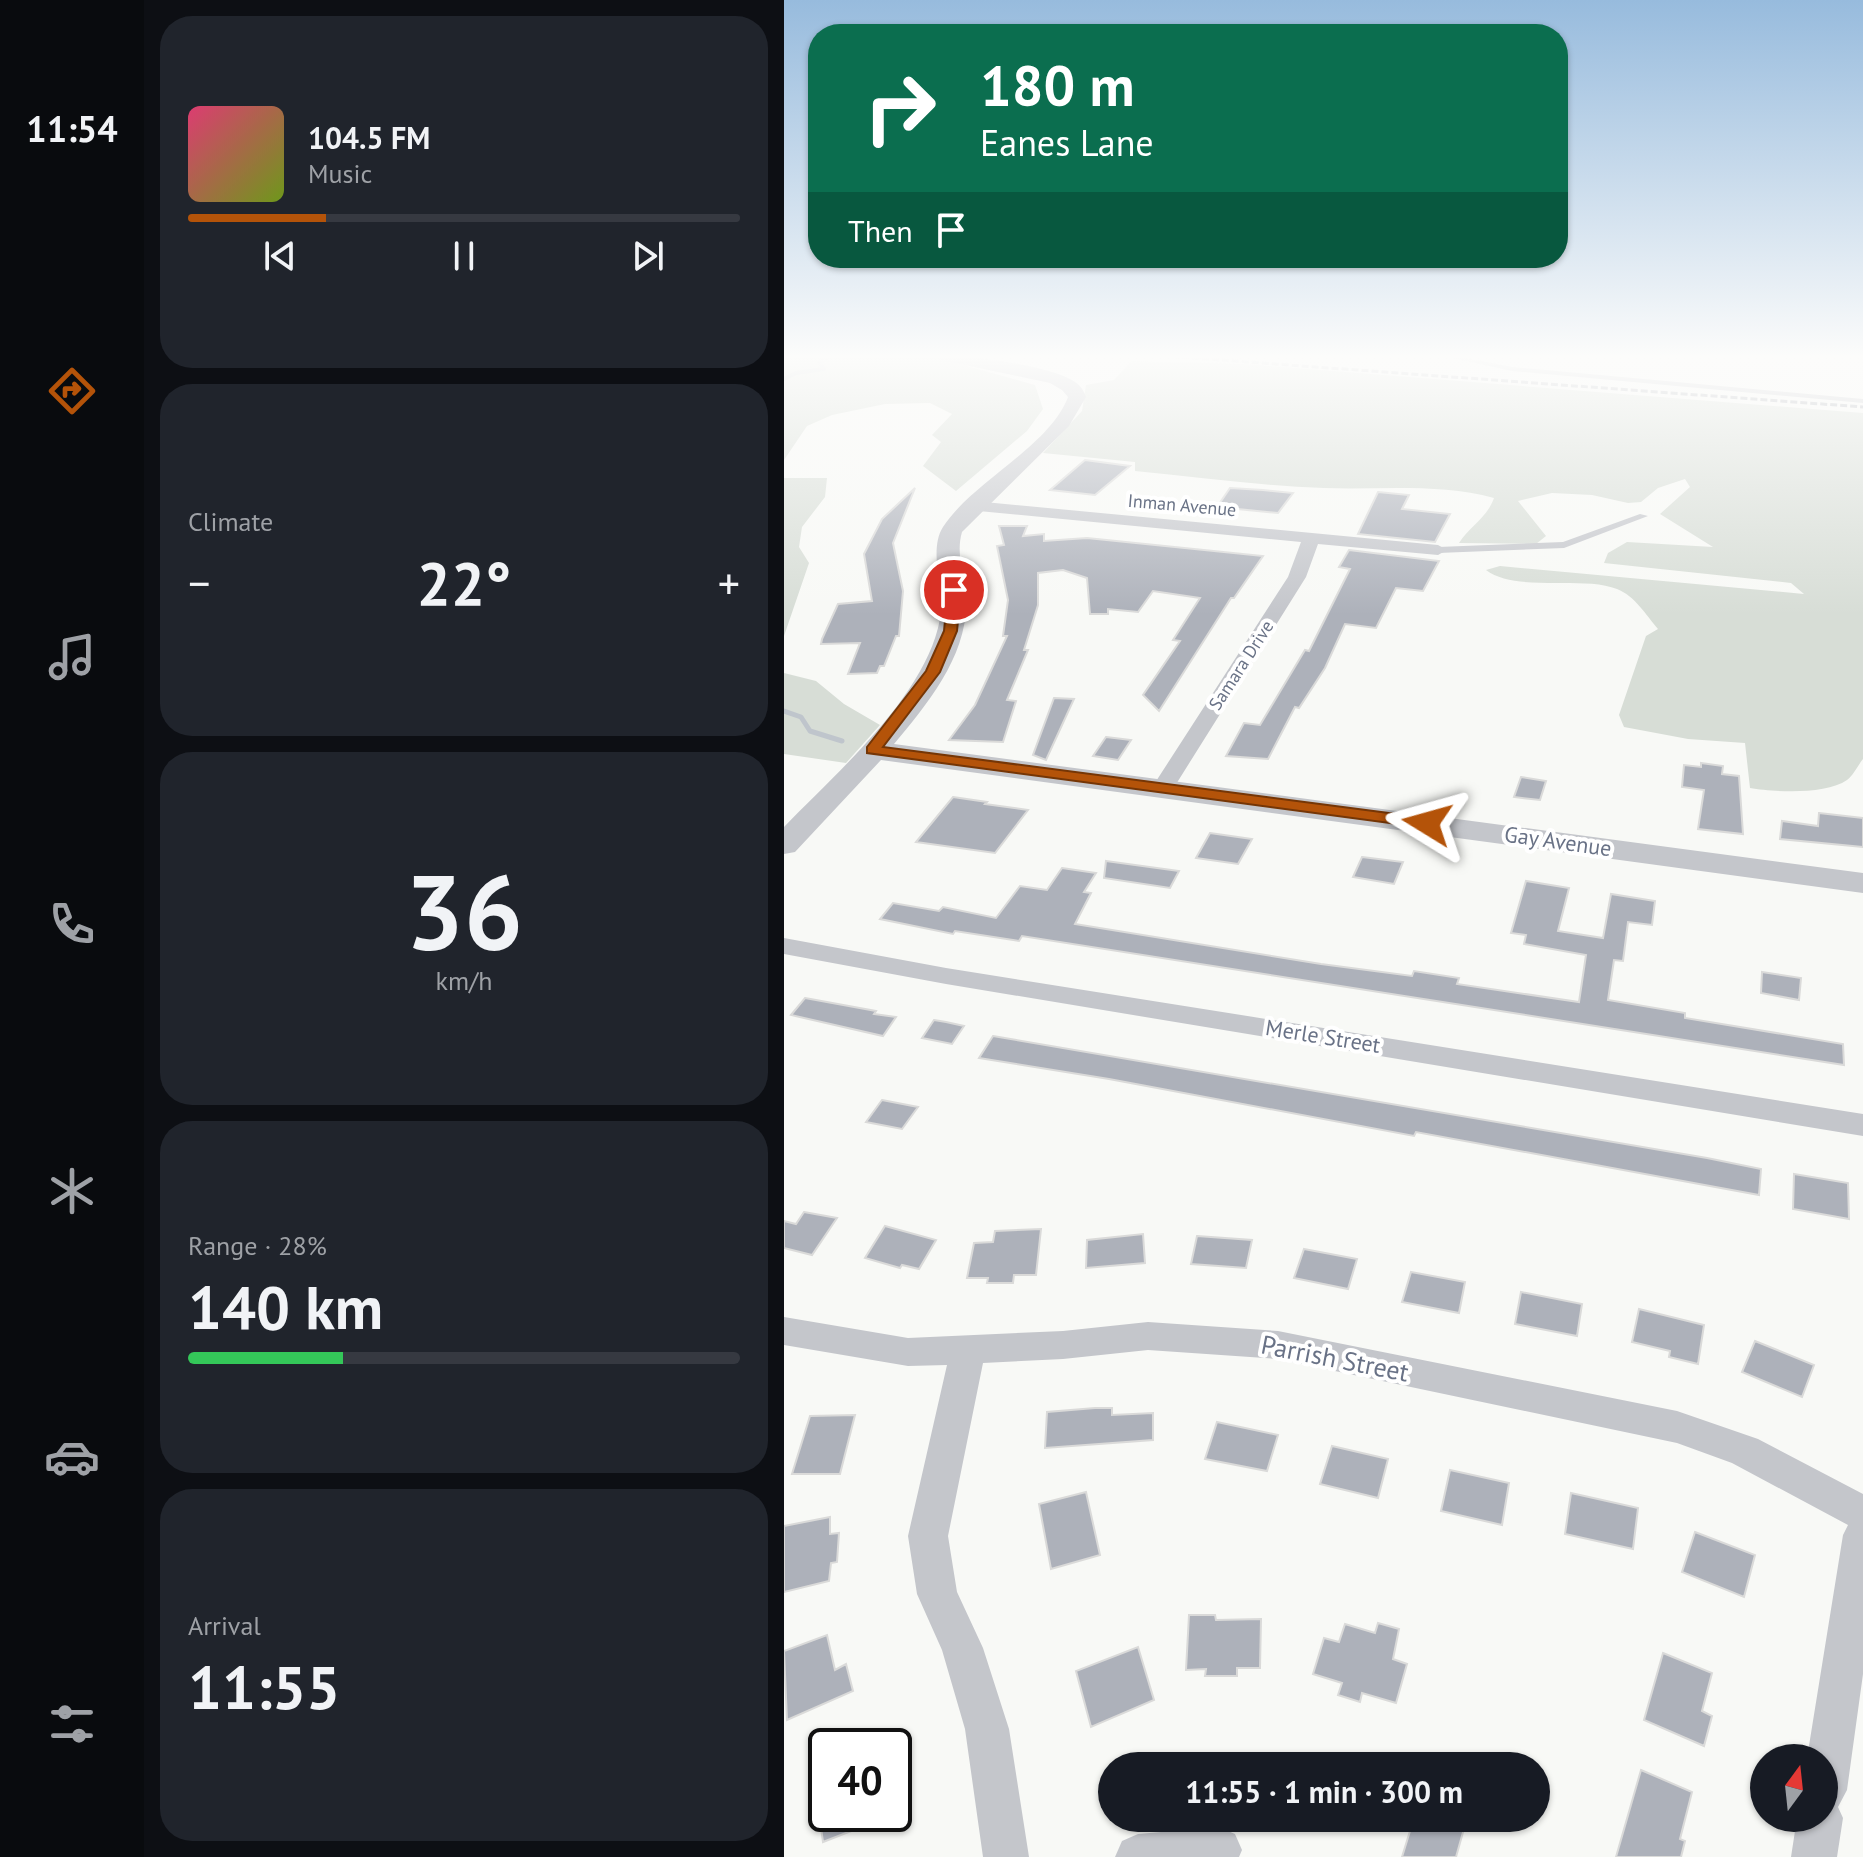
<!DOCTYPE html>
<meta charset="utf-8">
<style>
body{margin:0;font-family:"PT Sans",sans-serif;background:#20242c;color:#f1f3f6;height:100vh;display:flex;flex-direction:column;font-size:30px;white-space:nowrap}
*{box-sizing:border-box;margin:0}
p{font-size:26px;color:#9ea1a6}
.icon{flex:none;width:44px;height:44px;fill:none;stroke:currentColor;stroke-width:2;stroke-linecap:round;stroke-linejoin:round}
.map{position:relative;flex:1;overflow:hidden}
.panel{display:flex;flex-direction:column;gap:16px;padding:16px;background:#0d0f14;width:640px}
.panel>*{flex:none}
.banner{position:absolute;left:24px;top:24px;width:760px;height:244px;border-radius:32px;box-shadow:0 2px 6px #0004;background:#0b6e4f;color:#fff;overflow:hidden}
.needle{width:52px;rotate:15deg}
.controls{position:absolute;left:966px;top:1744px;display:grid;gap:16px}
.controls a{display:grid;place-items:center;width:88px;height:88px;border-radius:50%;background:#171b24;box-shadow:0 2px 6px #0004;font-size:40px}
.speed{position:absolute;left:24px;top:1728px;display:flex;gap:16px;font-size:40px;font-weight:700;text-align:center}
.speed>*{display:grid;place-content:center;width:104px;height:104px;border-radius:50%;background:#171b24;box-shadow:0 2px 6px #0004;line-height:1}
.speed .limit{border:4px solid #111;border-radius:12px;background:#fff;color:#111}
.pin{position:absolute;display:grid;place-items:center;width:68px;height:68px;color:#fff;margin:-34px;border:4px solid #fff;border-radius:50%;box-shadow:0 2px 8px #0007}
.me{position:absolute;width:88px;margin:-44px;rotate:278deg;stroke-linejoin:round;filter:drop-shadow(0 0 6px #0008)}
.turn{display:flex;align-items:center;gap:28px;height:168px;padding:0 40px;font-size:36px}
.turn .icon{width:104px;height:104px;stroke-width:2.5}
.turn b{display:block;font-size:56px;line-height:68px}
.then{display:flex;align-items:center;height:76px;padding:0 40px;background:#0003;gap:16px;font-size:30px}
.big{font-size:60px;font-weight:600;line-height:1.1}
.panel .widget{flex:1;display:flex;flex-direction:column;justify-content:center;gap:12px;min-width:0;padding:0 28px;border-radius:32px;background:#20242c}
.panel .dial{align-items:center;gap:0}
.dial b{font-size:104px;line-height:1}
.song{display:flex;align-items:center;gap:24px}
.cover{width:96px;height:96px;border-radius:12px;background:linear-gradient(135deg,hsl(340 70% 55%),hsl(80 70% 35%))}
.played{height:8px;border-radius:4px;background:linear-gradient(90deg,#b45309 25%,#363941 25%)}
.keys{display:flex;justify-content:space-around;direction:ltr}
.heat{display:flex;justify-content:space-between;align-items:center;font-size:44px;direction:ltr}
.charge{height:12px;border-radius:6px;background:linear-gradient(90deg,#34c759 28%,#363941 0)}
.trip{position:absolute;left:314px;top:1752px;width:452px;height:80px;border-radius:40px;background:#171b24;box-shadow:0 2px 6px #0004;font-weight:600;line-height:80px;text-align:center}
main{display:flex;flex:1;min-height:0}
.tab-bar{display:flex;flex-direction:column;width:144px;justify-content:space-around;align-items:center;background:#090b0e;color:#9ea1a6}
.tab-bar .icon{width:56px;height:56px}
.tab-bar .current{color:#b45309}
.tab-bar b{font-size:36px;color:#f1f3f6}
.map>svg:first-child{display:block}
.green{fill:#d7ddd6}
.lines{fill:none;stroke-linecap:round;stroke-linejoin:round}
.stream-far1{stroke:#bfc5cc;stroke-width:4}
.stream{stroke:#bfc5cc;stroke-width:5}
.building{fill:#adb1ba;stroke:#dadad9;stroke-width:2}
.service{fill:#c4c6cb;fill-rule:evenodd}
.minor{fill:#c4c6cb;fill-rule:evenodd}
.tertiary{fill:#c4c6cb;fill-rule:evenodd}
.rail{stroke:#a3a7af;stroke-width:3;stroke-dasharray:7 3;stroke-linecap:butt}
.route{fill:#b45309;stroke:#753606;stroke-width:2}
.labels{text-anchor:middle;dominant-baseline:central;stroke-width:8;stroke-linejoin:round;paint-order:stroke}
.far-street-label{font-size:18px;fill:#697286;stroke:#fff}
.street-label{font-size:22px;fill:#697286;stroke:#fff}
.near-street-label{font-size:26px;fill:#697286;stroke:#fff}
</style>
<main>
<nav class="tab-bar">
<b>11:54</b>
<svg class="icon current" aria-label="directions" viewBox="0 0 24 24"><path d="M12 3l9 9-9 9-9-9zM9 14v-3h6M13 9l2 2-2 2"/></svg>
<svg class="icon" aria-label="music" viewBox="0 0 24 24"><path d="M9 18V5l10-2v13"/><circle cx="6" cy="18" r="3"/><circle cx="16" cy="16" r="3"/></svg>
<svg class="icon" aria-label="phone" viewBox="0 0 24 24"><path d="M5 4h4l2 5-3 2q2 4 5 5l2-3 5 2v4C11 20 4 13 5 4z"/></svg>
<svg class="icon" aria-label="climate" viewBox="0 0 24 24"><path d="M12 3v18M4 7l16 10M4 17L20 7"/></svg>
<svg class="icon" aria-label="car" viewBox="0 0 24 24"><path d="M5 17H2v-5l4-1 3-4h7l3 4 3 1v5h-3M9 17h6M6 11h13"/><circle cx="7" cy="17" r="2"/><circle cx="17" cy="17" r="2"/></svg>
<svg class="icon" aria-label="filters" viewBox="0 0 24 24"><path d="M4 7h16M4 17h16"/><circle cx="9" cy="7" r="2"/><circle cx="15" cy="17" r="2"/></svg>
</nav>
<section class="panel">
<div class="widget">
<div class="song"><i class="cover"></i><div><b>104.5 FM</b><p>Music</p></div></div>
<div class="played"></div>
<div class="keys"><svg class="icon" aria-label="previous" viewBox="0 0 24 24"><path d="M18 5L8 12l10 7zM5 5v14"/></svg><svg class="icon" aria-label="pause" viewBox="0 0 24 24"><path d="M8 5v14M16 5v14"/></svg><svg class="icon" aria-label="next" viewBox="0 0 24 24"><path d="M6 5l10 7-10 7zM19 5v14"/></svg></div>
</div>
<div class="widget"><p>Climate</p>
<div class="heat"><a>−</a><b class="big">22°</b><a>+</a></div>
</div>
<div class="widget dial"><b>36</b><p>km/h</p></div>
<div class="widget"><p>Range · 28%</p><b class="big">140 km</b><div class="charge"></div></div>
<div class="widget"><p>Arrival</p><b class="big">11:55</b></div>
</section>
<div class="map">
<svg width="1079" height="1857" viewBox="0 0 1079 1857">
<rect width="100%" height="100%" fill="#f8f9f6"/>
<path class="green" d="M0 355H143L251 385 259 409 243 431 172 491 139 466 157 442 148 435 168 414 146 403 101 404 48 415 23 426 0 460Z
M348 361 460 364 1079 413V759C1074 765 1069 776 1063 780 1042 795 990 792 966 788L961 743 904 739 840 727 835 715 862 636 874 629C862 615 851 596 833 589 799 575 732 593 702 570L716 566 1020 594 1007 583 820 563 824 553 843 542 929 547 876 514 906 487 901 479 874 488 857 502 844 503 808 495 768 493 734 501 762 536 752 544 675 543C686 526 703 518 710 498 655 483 596 490 540 488 477 486 414 477 351 471V462L259 453 298 411 302 385 330 380Z
M0 478H43L41 497 18 527 15 547 25 563 0 636Z
M0 673 32 681 60 704 96 725 62 763 0 754Z"/>
<g class="lines">
<path class="stream-far1" d="M0 379 12 373 40 369 35 362 42 359 35 355"/>
<path class="stream" d="M0 711 17 717 26 731 58 741"/>
</g>
<path class="building" d="M301 460 346 466 311 495 266 490Z
M131 488 109 543 119 591 115 636H112L100 666H96L93 673 64 674 76 643 37 644 38 639 54 604 88 601 80 554 98 519Z
M446 488 479 490 509 493 494 513 433 507Z
M594 492 625 495 618 509 666 514 651 542 574 534Z
M215 526H243L239 536 260 534V541L303 538 479 556 450 598H447L375 711 359 695 396 641 389 640 416 598 369 591 354 612 324 609V614H306L303 578 279 570 254 573V605L240 650H244L223 700 232 701 219 742 165 740 191 705 223 636H219L224 600 213 546 220 545Z
M565 550 655 561 639 591 612 588 592 628 561 624 541 668 515 708 511 707 484 759 442 756 460 723 476 725 521 650 525 651 566 569 555 567Z
M270 698 290 699 262 760 249 755Z
M322 737 347 740 334 760 309 756Z
M917 763 939 766 938 774 955 776 959 834 914 829 920 790 898 787 900 765 917 767Z
M737 777 762 781 756 800 730 797Z
M169 797 203 802 201 804 244 810 211 853 132 842Z
M1035 813 1079 818V847L996 839 998 821 1034 826Z
M426 833 468 839 454 864 412 858Z
M578 857 619 862 610 884 569 877Z
M322 861 395 871 386 888 320 878Z
M278 868 312 873 300 892 307 893 291 924 537 964 628 976 630 971 675 978 673 984 795 1002 802 955 740 944 742 935 727 933 742 881 785 888 774 931 819 938 827 894 871 901 868 925 844 922 839 961 830 960 824 1000 901 1013V1018L1059 1044 1060 1065 238 936 235 941 171 931 169 934 96 919 109 903 155 911 159 907 212 918 236 886 263 890Z
M978 972 1017 978 1015 1000 977 993Z
M21 998 92 1011 90 1014 112 1017 99 1036 7 1015Z
M150 1020 162 1022 180 1026 168 1044 138 1038Z
M209 1036 923 1158 977 1169 975 1195 632 1132 630 1136 325 1079 195 1058Z
M98 1100 134 1107 118 1129 82 1122Z
M1010 1174 1064 1183 1065 1219 1009 1209Z
M20 1212 53 1218 28 1255 0 1248V1221L12 1224Z
M101 1226 152 1240 135 1269 118 1265 116 1268 81 1258Z
M257 1229 252 1275H230L229 1283H203L204 1278H183L190 1243 209 1242 211 1231Z
M359 1234 361 1263 302 1268 303 1240Z
M413 1236 468 1240 462 1268 407 1264Z
M520 1249 573 1259 564 1289 510 1278Z
M627 1272 681 1282 675 1313 618 1302Z
M737 1292 798 1304 793 1336 731 1324Z
M855 1309 920 1325 914 1364 885 1357 886 1351 848 1342Z
M971 1341 1030 1365 1018 1397 958 1372Z
M311 1408H328V1415L369 1413V1440L261 1448 263 1412Z
M71 1415 56 1474H8L26 1416Z
M433 1422 494 1435 483 1471 421 1459Z
M548 1446 604 1459 594 1498 536 1484Z
M666 1470 725 1483 718 1525 657 1511Z
M302 1492 316 1555 267 1569 255 1504Z
M787 1493 854 1508 849 1549 781 1534Z
M46 1517V1534L55 1533 53 1562 47 1563 45 1581 0 1592V1526Z
M911 1532 971 1555 960 1597 898 1572Z
M405 1615H431L432 1620 477 1619 476 1668H453V1676H421L422 1669 402 1670Z
M594 1623 615 1629 609 1659 623 1664 612 1703 578 1693 576 1702 554 1695 558 1683 529 1674 540 1638 555 1642 561 1624 591 1633Z
M43 1635 51 1670 62 1664 69 1691 3 1720 0 1651Z
M354 1647 370 1700 307 1727 292 1671Z
M879 1653 928 1673 918 1711 928 1716 920 1746 860 1720Z
M857 1770 908 1792 896 1839 901 1841 897 1857H832Z
M35 1814H108V1815L39 1842Z
M630 1818H683L672 1857H618Z"/>
<g class="lines">
<path class="service" d="M655 355H667L728 367 1079 399V403L728 371Z
M856 514 864 516 780 548 654 553 649 550 654 547 779 542Z"/>
<path class="minor" d="M190 501 654 545 663 550 654 555 534 544 522 577 389 789 386 794H370L367 789 504 577 517 542 184 510 182 506Z
M0 938 162 968 1079 1114V1136L162 984 0 954Z
M0 1317 124 1338 279 1331 364 1322 494 1331 893 1411 974 1439 1079 1494V1674L1063 1790 1054 1807 1059 1818 1053 1857H1007L1013 1818H1040V1758H1023L1059 1535 1064 1525 948 1463 893 1443 494 1359 364 1350 279 1359 199 1363 164 1536 173 1592 199 1648 225 1729 245 1857H199L181 1729 158 1650 133 1594 124 1536 163 1365 124 1366 0 1345Z
M435 1827 451 1834 458 1850 455 1857H331L338 1841 354 1834Z"/>
<path class="tertiary" d="M148 355C178 354 267 365 291 382 297 386 300 391 302 397L285 426 178 532C171 556 182 577 182 601 184 655 143 705 110 744L1079 873V893L97 760 11 852 0 854V827C52 773 135 702 154 628 163 596 143 552 159 527 188 482 266 446 284 397L278 390 266 383 157 360Z"/>
<path class="rail" d="M368 355 1079 407"/>
</g>
<linearGradient id="sky" x2="0" y2="1"><stop stop-color="#97bbdd"/><stop offset="0.58" stop-color="#fcfcfb"/><stop offset="1" stop-color="#fcfcfb" stop-opacity="0"/></linearGradient>
<rect width="1079" height="615" fill="url(#sky)"/>
<path class="route" d="M170 586 177 590 173 631 156 672 99 747 643 818 651 823 643 828 83 753V747L142 671 160 631 164 590Z"/>
<g class="labels">
<g class="far-street-label">
<text transform="translate(398 505) rotate(5)">Inman Avenue</text>
<text transform="translate(457 665) rotate(-57)">Samara Drive</text>
</g>
<g class="street-label">
<text transform="translate(774 841) rotate(8)">Gay Avenue</text>
<text transform="translate(539 1036) rotate(9)">Merle Street</text>
</g>
<g class="near-street-label">
<text transform="translate(551 1358) rotate(11)">Parrish Street</text>
</g>
</g>
</svg>
<div class="controls">
<a><svg class="needle" viewBox="-14 -14 28 28"><path d="M0-13l5 13h-10z" fill="#e53935"/><path d="M0 13l5-13h-10z" fill="#9ea1a6"/></svg></a>
</div>
<div class="speed"><div class="limit">40</div></div>
<div class="pin" style="left:170px;top:590px;background:#d93025"><svg class="icon" aria-label="arrive" viewBox="0 0 24 24"><path d="M6 21V4h12l-3 4 3 4H6"/></svg></div>
<svg class="me" style="left:643px;top:823px" viewBox="-20 -20 40 40"><path d="M0-17L14 15 0 8-14 15z" fill="#b45309" stroke="#fff" stroke-width="4"/></svg>
<div class="trip">11:55 · 1 min · 300 m</div>
<div class="banner">
<div class="turn"><svg class="icon" aria-label="right" viewBox="0 0 24 24"><path d="M7 20v-9h11M14 6l5 5-5 5"/></svg><div><b>180 m</b>Eanes Lane</div></div>
<div class="then">Then<svg class="icon" aria-label="arrive" viewBox="0 0 24 24"><path d="M6 21V4h12l-3 4 3 4H6"/></svg></div>
</div>
</div>
</main>
